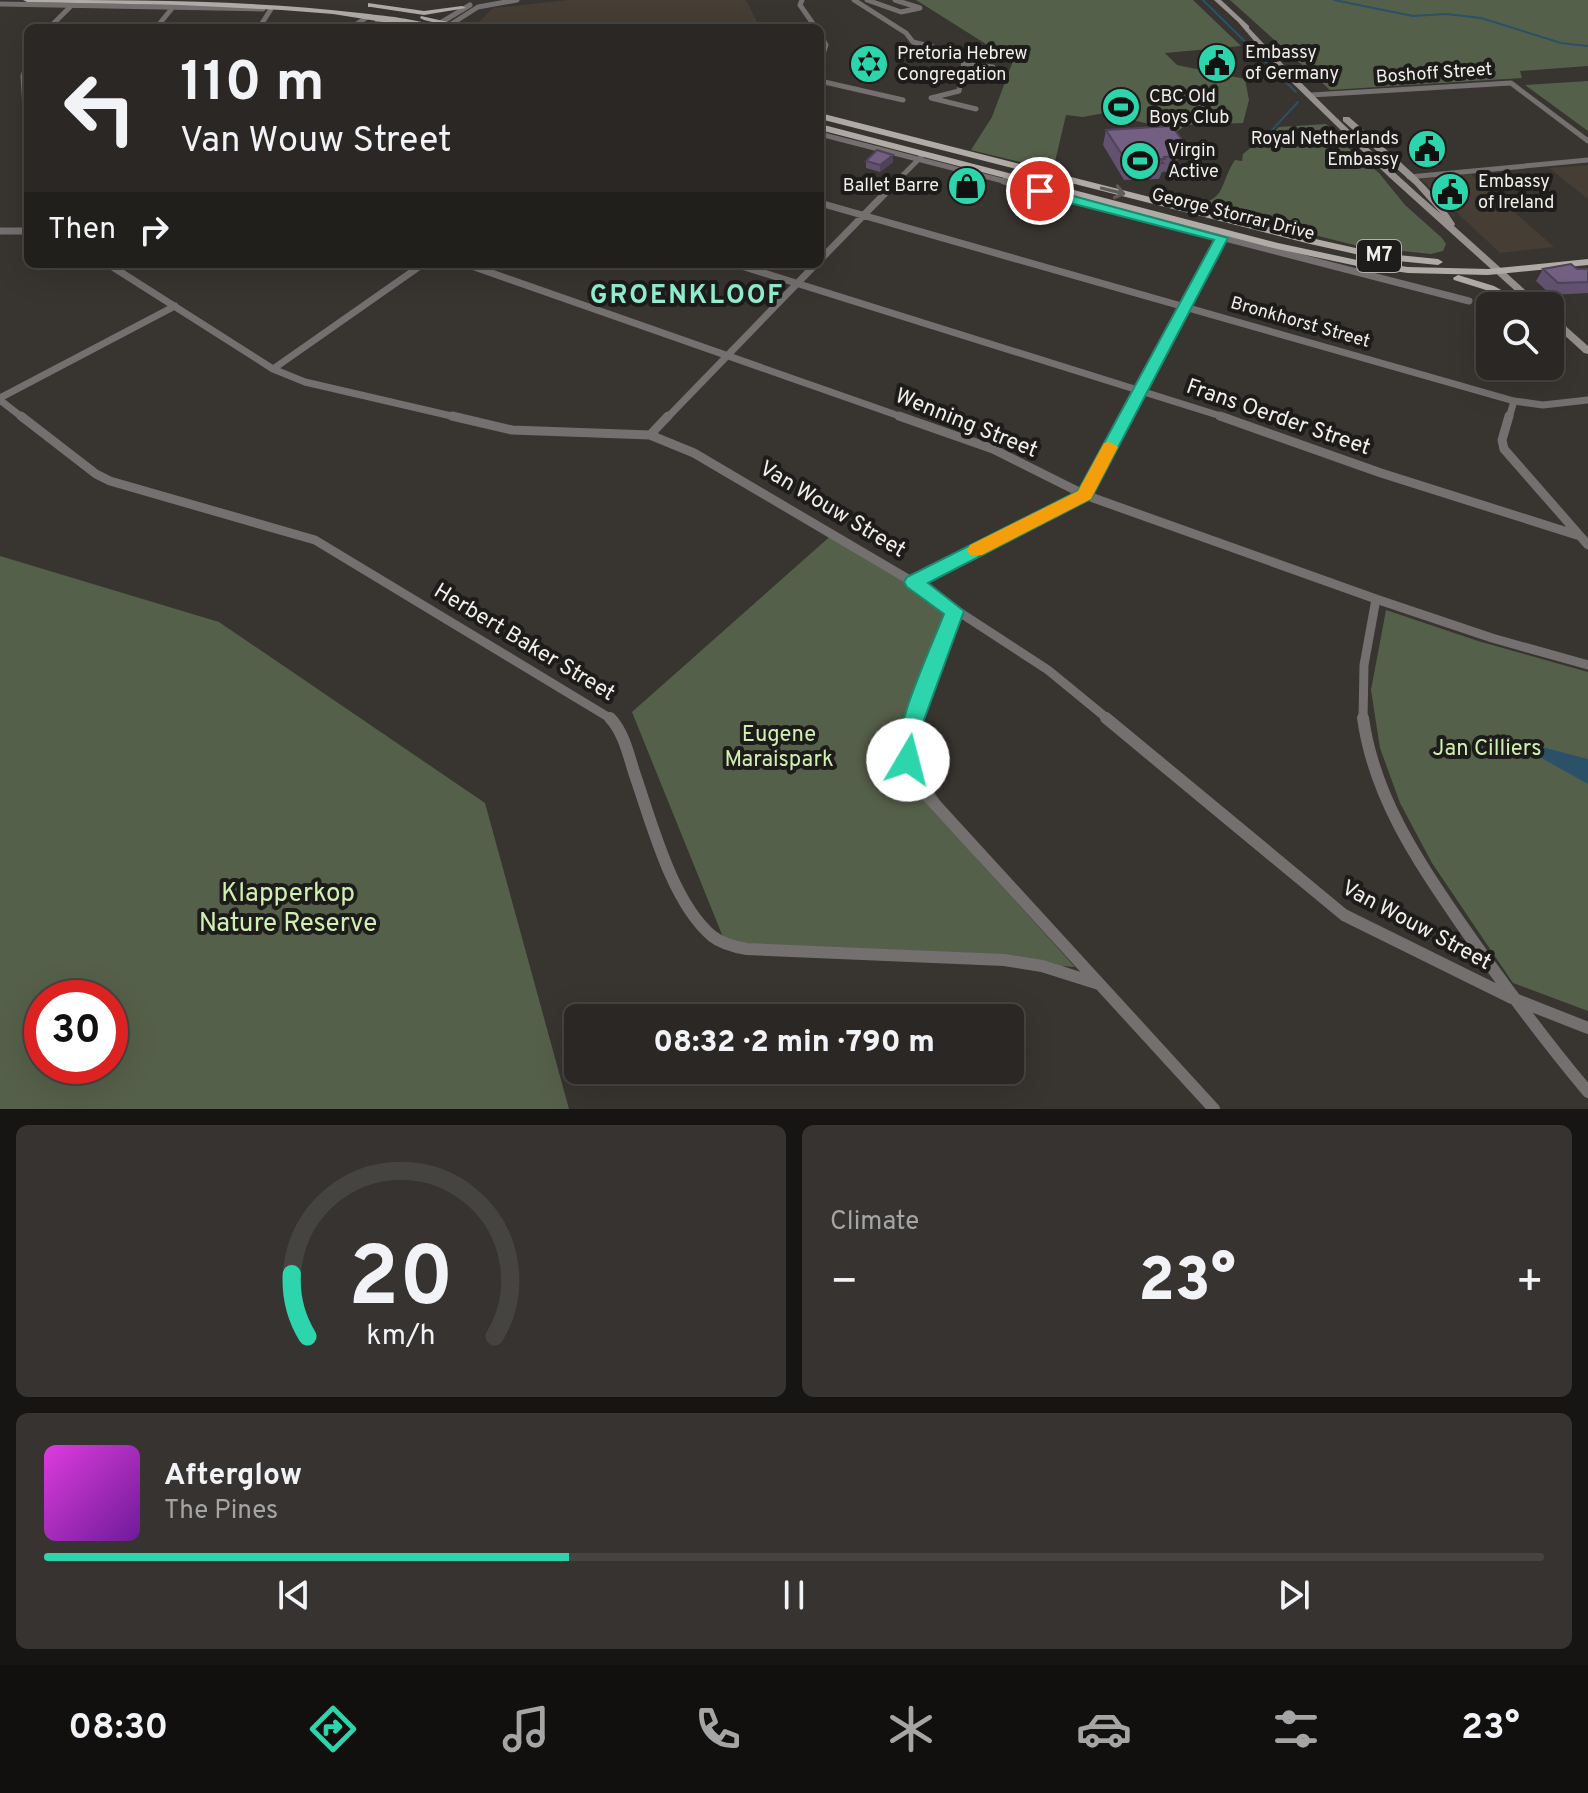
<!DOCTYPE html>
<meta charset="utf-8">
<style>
body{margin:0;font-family:Overpass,sans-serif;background:#363331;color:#f1f3f6;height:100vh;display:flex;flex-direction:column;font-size:30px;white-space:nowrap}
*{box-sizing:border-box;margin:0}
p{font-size:26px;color:#a5a5a6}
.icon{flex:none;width:44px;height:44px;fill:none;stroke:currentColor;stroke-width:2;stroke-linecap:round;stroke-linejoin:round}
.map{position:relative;height:1109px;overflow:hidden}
.side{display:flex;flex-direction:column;gap:16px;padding:16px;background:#171514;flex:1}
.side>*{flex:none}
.banner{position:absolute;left:24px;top:24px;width:800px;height:244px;border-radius:12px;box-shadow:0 8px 32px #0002,0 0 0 2px #464441;background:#2a2724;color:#f1f3f6;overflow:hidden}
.tools{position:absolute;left:1476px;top:292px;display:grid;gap:16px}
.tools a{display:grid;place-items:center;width:88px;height:88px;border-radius:12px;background:#2a2724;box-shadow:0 8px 32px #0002,0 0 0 2px #464441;font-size:40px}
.speed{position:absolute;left:24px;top:980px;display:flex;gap:16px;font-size:40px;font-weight:700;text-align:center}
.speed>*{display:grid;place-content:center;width:104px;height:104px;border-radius:50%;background:#2a2724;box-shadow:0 8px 32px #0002,0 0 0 2px #464441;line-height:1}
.speed .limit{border:12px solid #d22;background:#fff;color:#111}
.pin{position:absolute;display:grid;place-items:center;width:68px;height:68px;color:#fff;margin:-34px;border:4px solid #fff;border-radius:50%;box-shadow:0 2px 8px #0007}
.me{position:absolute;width:88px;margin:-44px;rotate:8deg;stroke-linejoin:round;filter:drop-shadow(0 0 6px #0008)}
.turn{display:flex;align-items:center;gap:28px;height:168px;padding:0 24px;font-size:36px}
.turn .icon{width:104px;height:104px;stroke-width:2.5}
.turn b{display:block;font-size:56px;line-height:68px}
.then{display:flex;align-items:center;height:76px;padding:0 24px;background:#0003;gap:16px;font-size:30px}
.big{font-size:60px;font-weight:800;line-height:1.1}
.side .card{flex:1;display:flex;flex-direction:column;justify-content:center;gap:12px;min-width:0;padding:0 28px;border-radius:12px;background:#363331}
.side .dial{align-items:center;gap:0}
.dial svg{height:208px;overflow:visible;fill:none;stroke:#464441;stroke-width:7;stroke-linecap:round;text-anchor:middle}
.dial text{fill:#f1f3f6;stroke:none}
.song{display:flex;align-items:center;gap:24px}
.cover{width:96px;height:96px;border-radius:12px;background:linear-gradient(135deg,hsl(300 70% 55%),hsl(280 70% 35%))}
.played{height:8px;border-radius:4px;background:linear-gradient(90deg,#2cd5ab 35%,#464441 35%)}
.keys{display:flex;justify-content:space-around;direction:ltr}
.heat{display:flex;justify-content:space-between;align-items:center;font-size:44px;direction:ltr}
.side .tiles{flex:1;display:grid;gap:16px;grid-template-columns:1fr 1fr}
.card:last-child{grid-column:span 2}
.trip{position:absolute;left:564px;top:1004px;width:460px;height:80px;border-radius:12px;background:#2a2724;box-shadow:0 8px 32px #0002,0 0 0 2px #464441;font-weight:800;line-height:80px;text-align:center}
.tab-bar{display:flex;height:128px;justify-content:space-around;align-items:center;background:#11100e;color:#a5a5a6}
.tab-bar .icon{width:56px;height:56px}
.tab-bar .current{color:#2cd5ab}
.tab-bar b{font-size:36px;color:#f1f3f6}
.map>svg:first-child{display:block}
.built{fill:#463d34}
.green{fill:#55604a;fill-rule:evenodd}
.water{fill:#2b5168}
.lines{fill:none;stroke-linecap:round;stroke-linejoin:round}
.stream{stroke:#2b5168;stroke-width:2}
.street-far3{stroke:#73706f;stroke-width:5}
.street-far2{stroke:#73706f;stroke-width:7}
.street-far1{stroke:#73706f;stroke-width:9}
.street{stroke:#73706f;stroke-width:12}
.secondary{fill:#96918f;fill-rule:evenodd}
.primary{fill:#b1aba8;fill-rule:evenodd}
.wall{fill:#62526f}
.shaded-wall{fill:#50425a}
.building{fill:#725f81;stroke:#50425a;stroke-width:2}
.oneway{stroke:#605c5a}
.route{fill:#2cd5ab;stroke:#1d8a6f;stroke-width:2}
.slow{fill:#f59e0b}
.labels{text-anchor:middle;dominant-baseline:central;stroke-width:8;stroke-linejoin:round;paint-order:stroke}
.far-poi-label{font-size:18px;fill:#f1efec;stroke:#1e1c1a;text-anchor:start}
.far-street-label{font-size:18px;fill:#f1efec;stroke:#1e1c1a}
.shield{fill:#1e1c1a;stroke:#b2b0ad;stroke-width:2}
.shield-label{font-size:20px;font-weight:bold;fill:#f1efec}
.street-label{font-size:22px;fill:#f1efec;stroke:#1e1c1a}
.park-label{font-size:22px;fill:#d0f0b3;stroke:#1e1c1a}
.far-district-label{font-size:26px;font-weight:bold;letter-spacing:2px;fill:#92f0d2;stroke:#1e1c1a}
.near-park-label{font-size:26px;fill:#d0f0b3;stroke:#1e1c1a}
</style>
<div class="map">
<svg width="1588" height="1109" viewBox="0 0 1588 1109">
<rect width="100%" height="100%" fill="#383430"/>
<path class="built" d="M567 0H746L760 28H488L476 25 493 8Z
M1588 165V199L1549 168Z
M1471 174 1554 247 1500 253 1421 179Z"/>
<path class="green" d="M916 0H1193L1241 46 1165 53 1177 65 1245 79 1249 100 1243 123 1186 125 1178 131 1104 113 1083 117 1066 115 1053 170 971 150 992 117 1013 61Z
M1230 0H1588V66L1520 71 1522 78 1330 90Z
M1588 81V131L1525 85Z
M1326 124 1347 147 1379 173 1405 205 1442 238 1446 244 1443 251 1431 254 1362 247 1187 203C1227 206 1219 183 1235 160L1242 161 1243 154 1255 144 1260 146 1279 127Z
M835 532 954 610 902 742 979 861 1075 967 725 942 632 712Z
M0 556 219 622 485 803 569 1109H0ZM42 998H110V1066H42Z
M1386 610 1478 641 1588 672V1011L1513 983 1432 863 1400 803 1380 748 1371 690Z"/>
<path class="water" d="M1534 745 1588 759V784L1536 755 1531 750Z"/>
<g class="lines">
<path class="stream" d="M1203 0 1296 92
M1334 0 1413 16 1446 14 1481 18 1561 43 1588 46
M1258 145 1298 102"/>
<path class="street-far3" d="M802 0 800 5 816 28
M854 0 906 33 913 42 965 55 959 91 931 98 976 109
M867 0 901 12 920 8 895 0
M0 4 263 9
M377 20 397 25
M49 28 72 5
M156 28 173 7
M259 28 271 9
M350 28 366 18
M432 28 470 5
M445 28 478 7 517 0
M820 34 826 45 820 63
M28 61 23 76 28 158
M964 64 993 67
M820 81 903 100
M1311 95 1511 83 1588 141
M820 134 1011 183
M1409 177 1588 160
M895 183 921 157"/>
<path class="street-far2" d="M1004 181 1469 301
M820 203 1514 401 1543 405 1588 400
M0 231H28
M820 260 897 181
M108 264 273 369 305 382 460 418
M466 264 905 418
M735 264 1227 418
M273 369 423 264
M0 398 175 306
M0 400 23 418
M667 418 816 264
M1126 418 1221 238
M1509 418 1514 401"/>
<path class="street-far1" d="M21 416 96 474 110 481 315 540 613 720
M452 416 512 430 650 435 694 453 913 582 1048 670 1109 720
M899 416 993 449 1085 495 1376 599 1492 638 1588 665
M1220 416 1381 473 1580 536
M1509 416 1502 440 1504 449 1588 545
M650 435 668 416
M913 582 1085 495 1127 416
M913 720 955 611
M1363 720 1364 665 1376 599"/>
<path class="street" d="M610 718C624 732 629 757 635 775 652 824 672 902 712 936 722 944 735 947 747 949L1004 960 1042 966 1099 984
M913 718C906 745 906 768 923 791L1214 1109
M1106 718 1344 915 1512 998 1588 1028
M1363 718C1374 796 1416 858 1459 921 1500 980 1542 1037 1588 1092"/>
<path class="secondary" d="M1214 0H1221L1249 26V28C1310 94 1374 155 1441 214L1415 185 1343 121V117H1349C1386 151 1429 181 1455 224L1454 226 1543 306H1532L1389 177 1280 71 1238 22Z
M1550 314 1553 315 1588 346V354L1584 353 1550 322Z"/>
<path class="primary" d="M23 0C136 0 248 0 360 13 383 16 418 18 438 28H421L333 14 282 10 180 5 27 2Z
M368 3 424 11 462 6 466 8 424 15 371 7H368Z
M421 16 466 26 470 28H456L424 20 420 18Z
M820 113 1311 238 1378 253 1438 259 1443 262 1438 265 1378 259 1310 244 820 119Z
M820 124 1278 243 1357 260 1408 267 1488 269 1588 259V265L1488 275 1408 273 1357 266 1273 248 820 130Z
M1458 275 1494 286 1530 306H1516L1486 290 1454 280 1453 278Z
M1550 318 1567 327 1561 330 1550 326Z"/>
</g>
<path class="wall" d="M1106 130 1182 140 1175 171 1162 172 1159 179 1124 180 1103 145Z
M893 155V162L880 172 866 168V161Z
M1543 269H1588V293L1551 295 1536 281Z"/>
<path class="shaded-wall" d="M893 155V162L880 172V165Z"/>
<path class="building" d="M1172 126 1182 140 1169 141 1179 156 1164 157 1165 159H1160L1163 163 1128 164 1106 130Z
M877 150 893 155 880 165 866 161Z
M1571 264 1577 269H1588V282L1558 283 1543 269Z"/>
<defs><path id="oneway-shaft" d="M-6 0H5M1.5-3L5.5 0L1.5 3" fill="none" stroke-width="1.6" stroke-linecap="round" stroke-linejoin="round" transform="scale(2)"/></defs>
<use class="oneway" href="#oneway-shaft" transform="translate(1113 191) rotate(14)"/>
<path class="route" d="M1040 187 1228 238 1091 499 928 583 964 611 921 728 915 766 908 769 900 766C887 739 933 644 944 614L907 587 904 582 907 577 1078 491 1214 240 1035 194V188Z"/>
<path class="slow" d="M1110 442 1118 447 1091 499 982 555H970L967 550 970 545 1078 491 1104 443Z"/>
<defs>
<g id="civic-disc" transform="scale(2)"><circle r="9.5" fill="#2cd5ab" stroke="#1e1c1a"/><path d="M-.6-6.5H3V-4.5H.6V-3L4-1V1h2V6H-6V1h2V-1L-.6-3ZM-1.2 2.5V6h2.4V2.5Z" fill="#111"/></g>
<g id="synagogue-disc" transform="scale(2)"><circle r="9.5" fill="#2cd5ab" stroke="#1e1c1a"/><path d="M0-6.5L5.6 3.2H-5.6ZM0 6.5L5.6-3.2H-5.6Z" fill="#111"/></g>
<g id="stadium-disc" transform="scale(2)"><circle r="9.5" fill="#2cd5ab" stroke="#1e1c1a"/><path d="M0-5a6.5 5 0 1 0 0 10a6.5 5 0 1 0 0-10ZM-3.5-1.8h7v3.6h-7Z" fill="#111"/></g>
<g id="shop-disc" transform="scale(2)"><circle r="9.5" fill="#2cd5ab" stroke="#1e1c1a"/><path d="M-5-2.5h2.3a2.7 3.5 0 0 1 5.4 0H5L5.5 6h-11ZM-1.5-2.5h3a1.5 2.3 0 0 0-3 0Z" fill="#111"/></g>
</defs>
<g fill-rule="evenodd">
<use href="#civic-disc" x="1217" y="63"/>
<use href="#synagogue-disc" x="869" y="64"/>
<use href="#stadium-disc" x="1121" y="107"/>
<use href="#civic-disc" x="1427" y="149"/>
<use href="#stadium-disc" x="1140" y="161"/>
<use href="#shop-disc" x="967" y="186"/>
<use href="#civic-disc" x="1450" y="192"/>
</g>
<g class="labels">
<g class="far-poi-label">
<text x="1245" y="53">Embassy<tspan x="1245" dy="21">of Germany</tspan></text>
<text x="897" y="54">Pretoria Hebrew<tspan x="897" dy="21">Congregation</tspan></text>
<text x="1149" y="97">CBC Old<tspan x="1149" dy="21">Boys Club</tspan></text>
<text x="1399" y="139" text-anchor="end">Royal Netherlands<tspan x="1399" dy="21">Embassy</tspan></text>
<text x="1168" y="151">Virgin<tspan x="1168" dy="21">Active</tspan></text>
<text x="1478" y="182">Embassy<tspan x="1478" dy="21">of Ireland</tspan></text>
<text x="939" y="186" text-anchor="end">Ballet Barre</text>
</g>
<g class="far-street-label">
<text transform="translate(1434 74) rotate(-4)">Boshoff Street</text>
<text transform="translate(1233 215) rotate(14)">George Storrar Drive</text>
<text transform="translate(1300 323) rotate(16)">Bronkhorst Street</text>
</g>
<rect class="shield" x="1357" y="240" width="44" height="32" rx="6"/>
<g class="shield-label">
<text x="1379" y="256">M7</text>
</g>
<g class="street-label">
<text transform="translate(1278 418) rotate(19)">Frans Oerder Street</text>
<text transform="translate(966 424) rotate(22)">Wenning Street</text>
<text transform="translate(832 510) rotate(31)">Van Wouw Street</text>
<text transform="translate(524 643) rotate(31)">Herbert Baker Street</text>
<text transform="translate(1416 926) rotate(28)">Van Wouw Street</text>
</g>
<g class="park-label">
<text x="779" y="735">Eugene<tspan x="779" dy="25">Maraispark</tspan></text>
<text x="1487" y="749">Jan Cilliers</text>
</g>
<g class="far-district-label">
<text x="687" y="296">GROENKLOOF</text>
</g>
<g class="near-park-label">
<text x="288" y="894">Klapperkop<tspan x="288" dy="30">Nature Reserve</tspan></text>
</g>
</g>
</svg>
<div class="tools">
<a><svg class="icon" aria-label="search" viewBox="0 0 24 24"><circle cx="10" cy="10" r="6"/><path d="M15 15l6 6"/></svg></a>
</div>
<div class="speed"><div class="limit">30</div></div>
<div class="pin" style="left:1040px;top:191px;background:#d93025"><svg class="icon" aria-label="arrive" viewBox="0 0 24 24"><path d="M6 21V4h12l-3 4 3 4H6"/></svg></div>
<svg class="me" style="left:908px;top:760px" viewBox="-20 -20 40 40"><circle r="19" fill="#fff"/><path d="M0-13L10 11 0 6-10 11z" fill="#2cd5ab"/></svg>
<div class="trip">08:32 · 2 min · 790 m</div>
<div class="banner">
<div class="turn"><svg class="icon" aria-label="left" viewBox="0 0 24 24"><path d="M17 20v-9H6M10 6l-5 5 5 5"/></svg><div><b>110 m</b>Van Wouw Street</div></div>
<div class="then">Then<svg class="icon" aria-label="right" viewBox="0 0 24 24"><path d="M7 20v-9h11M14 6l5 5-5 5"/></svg></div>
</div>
</div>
<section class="side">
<div class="tiles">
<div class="card dial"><svg viewBox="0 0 100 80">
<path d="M14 69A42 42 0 1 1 86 69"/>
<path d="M14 69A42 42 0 0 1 8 45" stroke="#2cd5ab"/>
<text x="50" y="56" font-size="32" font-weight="700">20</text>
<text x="50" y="72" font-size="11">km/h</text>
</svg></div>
<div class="card"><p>Climate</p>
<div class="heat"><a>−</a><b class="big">23°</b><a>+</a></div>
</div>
<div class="card">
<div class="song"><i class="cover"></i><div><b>Afterglow</b><p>The Pines</p></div></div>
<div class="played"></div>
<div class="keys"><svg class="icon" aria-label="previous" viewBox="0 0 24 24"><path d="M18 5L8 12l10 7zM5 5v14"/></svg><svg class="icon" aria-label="pause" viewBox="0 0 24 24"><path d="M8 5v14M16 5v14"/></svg><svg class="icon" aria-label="next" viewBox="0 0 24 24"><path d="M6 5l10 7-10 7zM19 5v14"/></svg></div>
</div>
</div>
</section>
<nav class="tab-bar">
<b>08:30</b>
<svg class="icon current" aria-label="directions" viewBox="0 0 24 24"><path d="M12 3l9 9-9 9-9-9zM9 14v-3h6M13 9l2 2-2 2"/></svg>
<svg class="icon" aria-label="music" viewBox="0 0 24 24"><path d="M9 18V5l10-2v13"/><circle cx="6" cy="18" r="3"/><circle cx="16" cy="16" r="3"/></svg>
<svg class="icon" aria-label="phone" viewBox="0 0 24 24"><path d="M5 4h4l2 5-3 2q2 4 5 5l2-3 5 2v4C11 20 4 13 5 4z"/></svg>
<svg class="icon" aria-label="climate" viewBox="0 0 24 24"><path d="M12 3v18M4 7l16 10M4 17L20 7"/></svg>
<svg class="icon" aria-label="car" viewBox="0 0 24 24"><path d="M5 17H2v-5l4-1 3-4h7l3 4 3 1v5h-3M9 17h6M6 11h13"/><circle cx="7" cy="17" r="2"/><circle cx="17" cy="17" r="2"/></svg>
<svg class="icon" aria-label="filters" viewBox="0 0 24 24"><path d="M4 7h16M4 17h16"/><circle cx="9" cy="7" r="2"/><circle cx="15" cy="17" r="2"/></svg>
<b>23°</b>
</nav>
